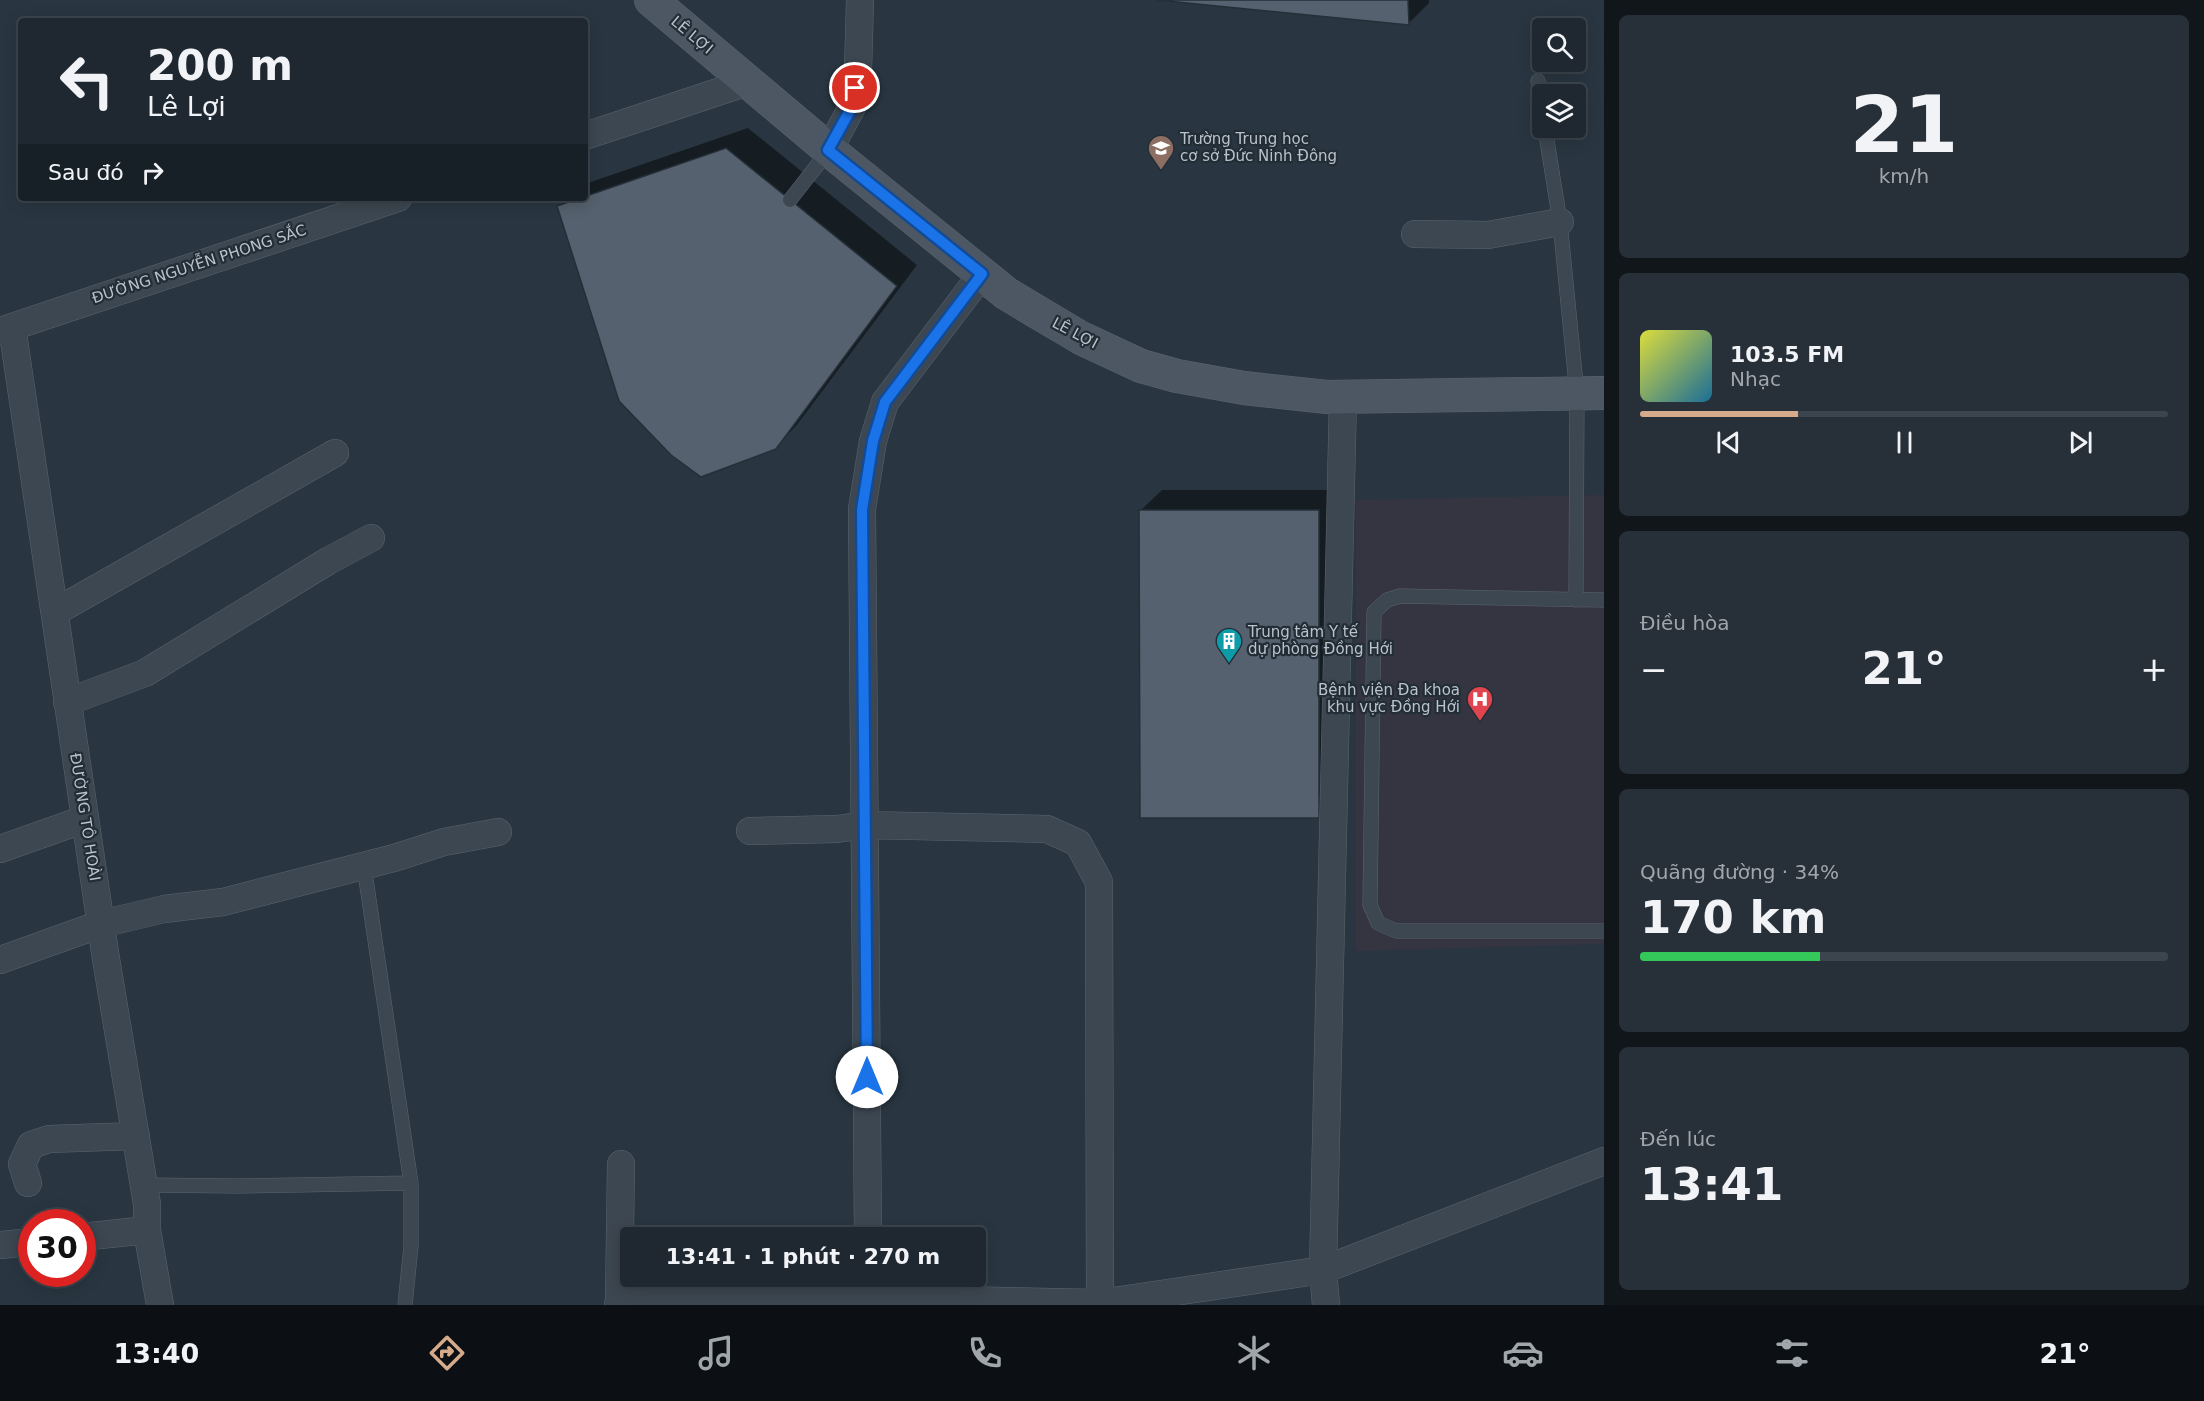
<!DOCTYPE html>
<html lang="vi">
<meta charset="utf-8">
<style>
body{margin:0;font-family:"DejaVu Sans",sans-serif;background:#273039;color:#f1f3f6;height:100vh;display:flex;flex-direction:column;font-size:22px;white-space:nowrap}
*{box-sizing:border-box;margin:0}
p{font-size:20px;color:#a1a6ab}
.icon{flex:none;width:33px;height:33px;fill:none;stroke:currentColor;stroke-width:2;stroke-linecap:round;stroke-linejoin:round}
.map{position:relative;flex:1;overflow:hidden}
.drawer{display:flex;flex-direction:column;gap:15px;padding:15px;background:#11161b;width:600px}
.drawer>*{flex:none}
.guide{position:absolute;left:18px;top:18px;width:570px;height:183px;border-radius:6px;box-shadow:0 3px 15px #0003,0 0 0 2px #3c444d;background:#1f2831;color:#f1f3f6;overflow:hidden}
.buttons{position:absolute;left:1532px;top:18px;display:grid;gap:12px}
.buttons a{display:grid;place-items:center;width:54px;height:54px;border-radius:6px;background:#1f2831;box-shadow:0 3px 15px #0003,0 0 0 2px #3c444d;font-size:30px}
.speed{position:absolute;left:18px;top:1209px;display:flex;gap:12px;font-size:30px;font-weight:700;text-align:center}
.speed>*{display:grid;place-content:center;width:78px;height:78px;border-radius:50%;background:#1f2831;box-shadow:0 3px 15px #0003,0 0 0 2px #3c444d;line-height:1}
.speed .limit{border:9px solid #d22;background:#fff;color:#111}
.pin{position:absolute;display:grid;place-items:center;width:51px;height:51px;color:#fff;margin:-26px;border:3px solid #fff;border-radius:50%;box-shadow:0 2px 6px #0007}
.me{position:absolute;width:66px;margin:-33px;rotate:0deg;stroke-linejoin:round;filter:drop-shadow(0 0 4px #0008)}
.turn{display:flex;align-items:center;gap:21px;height:126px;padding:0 30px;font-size:27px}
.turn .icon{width:78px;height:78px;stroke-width:2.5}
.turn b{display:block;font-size:42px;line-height:51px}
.then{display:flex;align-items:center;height:57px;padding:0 30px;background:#0003;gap:12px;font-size:22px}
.big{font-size:45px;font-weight:700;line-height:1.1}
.drawer .tile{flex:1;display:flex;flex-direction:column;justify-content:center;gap:9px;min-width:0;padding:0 21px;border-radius:9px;background:#273039}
.drawer .dial{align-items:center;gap:0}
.dial b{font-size:78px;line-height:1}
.song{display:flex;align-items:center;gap:18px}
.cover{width:72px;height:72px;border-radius:9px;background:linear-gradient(135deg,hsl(60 70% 55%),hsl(200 70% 35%))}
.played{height:6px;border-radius:3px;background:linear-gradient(90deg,#d6ab8b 30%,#3c444d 30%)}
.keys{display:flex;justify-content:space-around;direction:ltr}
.heat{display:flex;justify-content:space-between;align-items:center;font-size:33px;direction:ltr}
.charge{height:9px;border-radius:4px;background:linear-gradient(90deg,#34c759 34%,#3c444d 0)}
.trip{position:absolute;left:620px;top:1227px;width:366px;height:60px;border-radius:6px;background:#1f2831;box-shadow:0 3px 15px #0003,0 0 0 2px #3c444d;font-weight:700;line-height:60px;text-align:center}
.tabs{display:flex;height:96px;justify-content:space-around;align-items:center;background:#0c1014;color:#a1a6ab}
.tabs .icon{width:42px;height:42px}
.tabs .active{color:#d6ab8b}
.tabs b{font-size:27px;color:#f1f3f6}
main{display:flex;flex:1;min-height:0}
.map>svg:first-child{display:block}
.medical{fill:#353542}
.shadow{fill:#0007}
.building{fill:#55616e;stroke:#242f38;stroke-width:1.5}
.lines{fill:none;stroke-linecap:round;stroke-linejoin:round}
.service-casing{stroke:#5b656e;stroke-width:15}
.minor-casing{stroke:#5b656e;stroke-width:28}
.secondary-casing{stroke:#5b656e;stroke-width:34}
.service{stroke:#3d4751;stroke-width:14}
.minor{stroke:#3d4751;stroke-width:27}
.secondary{stroke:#4c5763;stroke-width:33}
.route-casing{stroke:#114b97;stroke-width:15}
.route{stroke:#1a73e8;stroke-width:10}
.labels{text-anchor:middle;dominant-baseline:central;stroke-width:4.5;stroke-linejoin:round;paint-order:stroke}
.street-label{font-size:15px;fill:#bac2cb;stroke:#222d36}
.poi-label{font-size:15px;fill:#bac2cb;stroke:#222d36;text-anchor:start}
</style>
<main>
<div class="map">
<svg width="1604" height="1305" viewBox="0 0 1604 1305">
<rect width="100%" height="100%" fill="#293641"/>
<path class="medical" d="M1604 495V944L1356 951V500Z"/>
<path class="shadow" d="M1173 0H1429V3L1409 23Z
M748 128 917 265 796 426 775 447 558 207 567 198H585V184Z
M1162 490H1339L1340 795 1319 816 1141 510Z"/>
<path class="building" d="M1157 0H1408L1409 25Z
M726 148 897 286 776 449 701 477 671 455 619 401 557 206Z
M1139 510H1319V818H1140Z"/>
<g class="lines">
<g class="service-casing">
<path id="service" d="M1538 81 1542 106
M1545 128 1560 222 1577 394 1576 600
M790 200 829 150
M1604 600 1400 596 1387 600 1374 612 1370 905 1378 923 1396 931H1604
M364 866 411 1183V1246L405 1305
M144 1185 236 1186 411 1183"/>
</g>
<g class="minor-casing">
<path id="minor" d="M585 136 748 82
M829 150 853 105 858 71 860 0
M1415 234 1488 235 1560 222
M12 327 106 959 147 1204V1230L160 1305
M0 331 398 198
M55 612 335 453
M67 702 145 673 328 561 371 538
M750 831 837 829 865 825 1047 829 1078 843 1099 882 1100 1303
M0 849 85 819
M0 960 101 924 164 909 223 902 394 858 444 842 498 832
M28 1183 22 1164 31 1145 49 1139 136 1136
M82 1237 147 1230
M868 1238 862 509 873 441 885 402 982 274
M0 1245 32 1242
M619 1299 621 1164
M618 1305 619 1299 647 1298H868L1100 1303 1323 1270 1604 1161
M1326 1305 1323 1270 1343 397"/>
</g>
<g class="secondary-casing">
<path id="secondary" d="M651 0 829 150 1007 294 1081 338 1141 366 1177 376 1244 388 1327 397 1604 393"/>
</g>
<use href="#service" class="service"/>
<use href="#minor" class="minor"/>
<use href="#secondary" class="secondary"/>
</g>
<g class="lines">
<g class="route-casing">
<path id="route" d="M855 88 853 105 828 150 982 274 885 402 873 441 862 510 867 1077"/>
</g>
<use href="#route" class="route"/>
</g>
<defs>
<g id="school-pin" transform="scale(1.35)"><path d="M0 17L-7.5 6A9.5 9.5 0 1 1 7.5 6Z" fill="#8d6e63" stroke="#222d36"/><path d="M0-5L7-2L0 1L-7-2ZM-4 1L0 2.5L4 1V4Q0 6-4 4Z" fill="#fff"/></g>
<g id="building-pin" transform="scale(1.35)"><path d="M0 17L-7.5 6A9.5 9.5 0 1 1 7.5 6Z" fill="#0f9aa8" stroke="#222d36"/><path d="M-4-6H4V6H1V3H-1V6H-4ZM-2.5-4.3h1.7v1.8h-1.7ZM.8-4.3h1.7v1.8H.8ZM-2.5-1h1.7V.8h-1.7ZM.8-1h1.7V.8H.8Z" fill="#fff"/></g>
<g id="hospital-pin" transform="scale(1.35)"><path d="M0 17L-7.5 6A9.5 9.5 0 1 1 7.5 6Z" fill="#e0444e" stroke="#222d36"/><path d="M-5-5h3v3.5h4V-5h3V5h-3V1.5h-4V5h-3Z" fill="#fff"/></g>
</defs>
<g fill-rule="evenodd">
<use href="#school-pin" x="1161" y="148"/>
<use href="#building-pin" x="1229" y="641"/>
<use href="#hospital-pin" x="1480" y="699"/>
</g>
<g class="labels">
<g class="street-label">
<text transform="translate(692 35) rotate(40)">LÊ LỢI</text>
<text transform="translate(199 264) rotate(-18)">ĐƯỜNG NGUYỄN PHONG SẮC</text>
<text transform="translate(1075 333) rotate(28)">LÊ LỢI</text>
<text transform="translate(85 817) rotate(81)">ĐƯỜNG TÔ HOÀI</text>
</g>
<g class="poi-label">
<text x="1180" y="139">Trường Trung học<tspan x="1180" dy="17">cơ sở Đức Ninh Đông</tspan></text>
<text x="1248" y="632">Trung tâm Y tế<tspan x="1248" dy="17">dự phòng Đồng Hới</tspan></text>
<text x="1460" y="690" text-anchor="end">Bệnh viện Đa khoa<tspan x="1460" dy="17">khu vực Đồng Hới</tspan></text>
</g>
</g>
</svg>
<div class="buttons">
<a><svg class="icon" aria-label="search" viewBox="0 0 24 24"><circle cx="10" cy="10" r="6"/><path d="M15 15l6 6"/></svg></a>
<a><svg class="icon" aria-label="layers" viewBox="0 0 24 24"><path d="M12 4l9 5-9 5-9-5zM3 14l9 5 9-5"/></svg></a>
</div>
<div class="speed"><div class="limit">30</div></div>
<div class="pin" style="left:855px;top:88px;background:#d93025"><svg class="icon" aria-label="arrive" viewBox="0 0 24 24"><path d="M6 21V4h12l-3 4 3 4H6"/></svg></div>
<svg class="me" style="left:867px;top:1077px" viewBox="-20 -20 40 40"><circle r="19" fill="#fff"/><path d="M0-13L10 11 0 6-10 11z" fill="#1a73e8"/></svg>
<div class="trip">13:41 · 1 phút · 270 m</div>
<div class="guide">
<div class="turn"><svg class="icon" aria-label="left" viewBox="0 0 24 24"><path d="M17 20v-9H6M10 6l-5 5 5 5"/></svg><div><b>200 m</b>Lê Lợi</div></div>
<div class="then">Sau đó<svg class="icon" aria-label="right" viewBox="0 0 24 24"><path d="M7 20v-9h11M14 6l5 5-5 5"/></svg></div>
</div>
</div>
<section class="drawer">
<div class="tile dial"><b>21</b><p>km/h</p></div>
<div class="tile">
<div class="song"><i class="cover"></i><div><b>103.5 FM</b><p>Nhạc</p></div></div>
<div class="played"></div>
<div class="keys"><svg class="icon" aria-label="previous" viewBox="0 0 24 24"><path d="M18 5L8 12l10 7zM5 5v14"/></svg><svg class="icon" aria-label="pause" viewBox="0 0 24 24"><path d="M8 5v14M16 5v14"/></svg><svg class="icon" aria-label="next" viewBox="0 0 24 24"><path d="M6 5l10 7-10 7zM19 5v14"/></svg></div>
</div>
<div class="tile"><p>Điều hòa</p>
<div class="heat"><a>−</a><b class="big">21°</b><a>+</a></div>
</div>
<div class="tile"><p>Quãng đường · 34%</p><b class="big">170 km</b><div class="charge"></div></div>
<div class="tile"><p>Đến lúc</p><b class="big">13:41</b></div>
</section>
</main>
<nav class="tabs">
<b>13:40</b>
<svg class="icon active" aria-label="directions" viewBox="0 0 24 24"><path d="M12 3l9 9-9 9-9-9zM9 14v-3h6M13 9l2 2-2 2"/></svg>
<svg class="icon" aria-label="music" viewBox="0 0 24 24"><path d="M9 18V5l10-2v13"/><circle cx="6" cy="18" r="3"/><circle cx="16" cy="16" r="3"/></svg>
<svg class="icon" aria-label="phone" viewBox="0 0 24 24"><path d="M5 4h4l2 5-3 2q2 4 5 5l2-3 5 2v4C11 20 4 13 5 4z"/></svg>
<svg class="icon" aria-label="climate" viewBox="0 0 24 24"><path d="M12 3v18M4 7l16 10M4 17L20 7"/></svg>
<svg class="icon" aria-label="car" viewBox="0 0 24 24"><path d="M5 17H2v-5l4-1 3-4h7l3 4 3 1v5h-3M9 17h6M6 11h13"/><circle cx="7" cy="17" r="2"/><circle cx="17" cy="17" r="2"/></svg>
<svg class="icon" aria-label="filters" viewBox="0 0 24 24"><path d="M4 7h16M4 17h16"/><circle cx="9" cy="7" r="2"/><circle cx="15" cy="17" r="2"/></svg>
<b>21°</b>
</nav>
